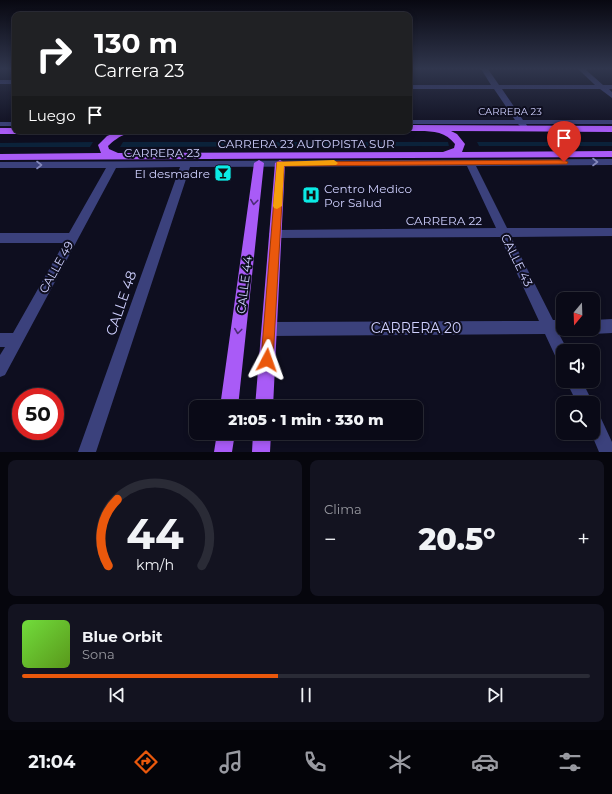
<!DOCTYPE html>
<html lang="es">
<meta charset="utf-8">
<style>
body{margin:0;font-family:Montserrat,sans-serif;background:#131320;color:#f1f3f6;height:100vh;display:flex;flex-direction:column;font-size:15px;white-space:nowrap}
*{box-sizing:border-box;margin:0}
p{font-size:13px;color:#999aa1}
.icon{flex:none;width:22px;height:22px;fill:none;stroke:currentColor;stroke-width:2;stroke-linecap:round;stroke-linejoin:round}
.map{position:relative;height:452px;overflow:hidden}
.details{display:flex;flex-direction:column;gap:8px;padding:8px;background:#06060d;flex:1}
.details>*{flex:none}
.banner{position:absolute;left:12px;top:12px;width:400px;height:122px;border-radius:8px;box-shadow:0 2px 6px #0003,0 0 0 1px #2a2b36;background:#202124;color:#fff;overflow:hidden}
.needle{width:26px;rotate:199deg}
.buttons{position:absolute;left:556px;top:292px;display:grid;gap:8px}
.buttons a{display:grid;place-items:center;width:44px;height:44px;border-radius:8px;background:#0a0a17;box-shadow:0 2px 6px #0003,0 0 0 1px #2a2b36;font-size:20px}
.speed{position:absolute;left:12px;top:388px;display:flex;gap:8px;font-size:20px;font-weight:700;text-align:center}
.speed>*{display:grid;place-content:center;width:52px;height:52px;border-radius:50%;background:#0a0a17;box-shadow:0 2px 6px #0003,0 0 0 1px #2a2b36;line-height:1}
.speed .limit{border:6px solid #d22;background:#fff;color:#111}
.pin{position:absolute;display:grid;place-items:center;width:34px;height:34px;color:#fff;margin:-41px -17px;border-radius:50% 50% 50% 0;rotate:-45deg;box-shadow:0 0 4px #0007}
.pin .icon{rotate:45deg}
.me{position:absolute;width:44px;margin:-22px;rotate:4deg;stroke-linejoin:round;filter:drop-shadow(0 0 3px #0008)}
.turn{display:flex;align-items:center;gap:14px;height:84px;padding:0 16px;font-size:18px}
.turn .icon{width:52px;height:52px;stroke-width:2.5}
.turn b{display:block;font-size:28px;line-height:34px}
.then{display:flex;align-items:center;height:38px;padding:0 16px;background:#0003;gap:8px;font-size:15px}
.big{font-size:30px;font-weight:800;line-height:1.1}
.details .card{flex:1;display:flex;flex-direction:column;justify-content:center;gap:6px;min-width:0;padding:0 14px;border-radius:8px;background:#131320}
.details .dial{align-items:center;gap:0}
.dial svg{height:104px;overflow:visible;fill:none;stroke:#2a2b36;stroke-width:7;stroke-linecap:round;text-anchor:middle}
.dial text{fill:#f1f3f6;stroke:none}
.song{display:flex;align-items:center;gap:12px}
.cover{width:48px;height:48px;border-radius:6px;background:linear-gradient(135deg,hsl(100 70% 55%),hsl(90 70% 35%))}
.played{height:4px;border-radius:2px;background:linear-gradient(90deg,#ea580c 45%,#2a2b36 45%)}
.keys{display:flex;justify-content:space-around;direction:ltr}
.heat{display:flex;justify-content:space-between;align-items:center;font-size:22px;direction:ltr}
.details .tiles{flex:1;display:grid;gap:8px;grid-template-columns:1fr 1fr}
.card:last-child{grid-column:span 2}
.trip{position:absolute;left:189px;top:400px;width:234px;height:40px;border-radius:8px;background:#0a0a17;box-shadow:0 2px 6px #0003,0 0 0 1px #2a2b36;font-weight:800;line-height:40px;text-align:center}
.tab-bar{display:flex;height:64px;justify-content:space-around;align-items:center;background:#040409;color:#999aa1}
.tab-bar .icon{width:28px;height:28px}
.tab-bar .selected{color:#ea580c}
.tab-bar b{font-size:18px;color:#f1f3f6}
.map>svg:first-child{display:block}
.water{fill:#0b223a}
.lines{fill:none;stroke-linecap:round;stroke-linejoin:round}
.minor{fill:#3b417c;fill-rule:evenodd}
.major{fill:#a95bf7;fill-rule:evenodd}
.oneway{stroke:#8488bc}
.oneway2{stroke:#4c2d75}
.route{fill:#ea580c;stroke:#983908}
.slow{fill:#f59e0b}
.labels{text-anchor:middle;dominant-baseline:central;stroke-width:4;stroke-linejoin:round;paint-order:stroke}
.far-street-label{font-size:10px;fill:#cecffd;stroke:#0e0e1f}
.street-label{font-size:12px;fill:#cecffd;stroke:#0e0e1f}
.poi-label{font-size:12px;fill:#cecffd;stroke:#0e0e1f;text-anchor:end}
.near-street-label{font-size:14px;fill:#cecffd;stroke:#0e0e1f}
</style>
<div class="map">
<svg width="612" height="452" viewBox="0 0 612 452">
<rect width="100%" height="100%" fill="#0e0e1f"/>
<path class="water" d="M93 142 90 147H0V143Z
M123 142H448L449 146 120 147Z
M477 142H612V146H479Z"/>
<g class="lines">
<path class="minor" d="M481 69H488L499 85H595L578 69H585L603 85H612V89H609L612 92V98L600 89H502L523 120H612V124H526L528 127 524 130 518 124H409V120H515L494 89H409V85H491Z
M0 80H15V84H0Z
M0 122H15V126H0Z
M612 159V165L476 166 507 228H612V236L511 237 553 320H563V329H569L568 332 559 334 568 351H563V364L558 362 545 334 269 336 264 334 262 329 264 324 269 322 539 321 500 237 275 238 271 237 269 234 271 231 275 230 496 228 467 166 190 167 96 452H78L180 167 116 168 5 375 0 377V355L5 347H0V333H13L64 243H0V233H69L106 168H0V162Z
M612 319V333L593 334 588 332 587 329H593V320Z
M566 381H582L593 403H577Z
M593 412 599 414 612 442V452H599L591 433H593Z"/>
<path class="major" d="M409 125 612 126V132L451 131 457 134 465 144 462 152 612 151V157L0 160V154L101 153 98 145 107 136 112 134H0V128H15V131H158C150 138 136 131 126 134 120 136 113 141 108 146L109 149 118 153 443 152 454 148 455 144C444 129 426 131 409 131Z
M259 160 264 163 238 407H220L254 163Z
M280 160 285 163 273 407H255L275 163Z
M217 433H235L232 452H214Z
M253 433H271L270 452H252Z"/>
</g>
<defs><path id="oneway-chevron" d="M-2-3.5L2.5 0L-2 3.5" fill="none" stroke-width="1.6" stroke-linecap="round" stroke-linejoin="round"/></defs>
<g class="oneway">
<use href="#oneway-chevron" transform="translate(595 162)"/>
<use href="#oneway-chevron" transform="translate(39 165)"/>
</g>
<g class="oneway2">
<use href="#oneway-chevron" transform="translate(254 202) rotate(97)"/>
<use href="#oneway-chevron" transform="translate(238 331) rotate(97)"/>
</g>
<linearGradient id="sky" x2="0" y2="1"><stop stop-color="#080811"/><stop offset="0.52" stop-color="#30364d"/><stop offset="1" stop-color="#30364d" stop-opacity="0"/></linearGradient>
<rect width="612" height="132" fill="url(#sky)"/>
<path class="route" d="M564 160 568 162 567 164 284 166 273 360 271 365 267 366 263 365 261 360 277 162Z"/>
<path class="slow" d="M334 160 338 163 336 165 284 166 282 206 277 209 274 208 273 206 277 162Z"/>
<defs>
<g id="bar-square" transform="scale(0.9)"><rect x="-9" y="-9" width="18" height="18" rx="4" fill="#0bebe5" stroke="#0e0e1f"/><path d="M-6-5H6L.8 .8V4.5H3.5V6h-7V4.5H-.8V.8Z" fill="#111"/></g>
<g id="hospital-square" transform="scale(0.9)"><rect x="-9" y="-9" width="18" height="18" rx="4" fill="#0bebe5" stroke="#0e0e1f"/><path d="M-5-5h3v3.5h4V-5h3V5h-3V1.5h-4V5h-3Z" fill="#111"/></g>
</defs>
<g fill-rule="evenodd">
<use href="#bar-square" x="223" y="173"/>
<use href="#hospital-square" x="311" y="195"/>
</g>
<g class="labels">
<g class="far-street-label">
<text x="510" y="111">CARRERA 23</text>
</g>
<g class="street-label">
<text x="306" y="143">CARRERA 23 AUTOPISTA SUR</text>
<text x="162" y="152">CARRERA 23</text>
<text x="444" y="220">CARRERA 22</text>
<text transform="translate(517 260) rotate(64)">CALLE 43</text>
<text transform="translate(56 267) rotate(-61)">CALLE 49</text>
<text transform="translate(244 285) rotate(-83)">CALLE 44</text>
</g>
<g class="poi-label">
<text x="210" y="173">El desmadre</text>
<text x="324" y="188" text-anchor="start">Centro Medico<tspan x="324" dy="14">Por Salud</tspan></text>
</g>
<g class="near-street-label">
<text transform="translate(121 303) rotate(-71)">CALLE 48</text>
<text x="416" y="328">CARRERA 20</text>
</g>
</g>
</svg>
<div class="buttons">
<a><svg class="needle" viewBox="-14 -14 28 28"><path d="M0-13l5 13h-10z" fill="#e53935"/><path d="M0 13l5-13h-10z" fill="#999aa1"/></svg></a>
<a><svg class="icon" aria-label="sound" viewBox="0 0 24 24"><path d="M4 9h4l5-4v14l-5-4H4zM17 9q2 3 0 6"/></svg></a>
<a><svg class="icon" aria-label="search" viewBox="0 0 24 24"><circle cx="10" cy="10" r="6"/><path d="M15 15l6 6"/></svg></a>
</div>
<div class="speed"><div class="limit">50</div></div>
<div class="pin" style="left:564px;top:162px;background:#d93025"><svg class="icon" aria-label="arrive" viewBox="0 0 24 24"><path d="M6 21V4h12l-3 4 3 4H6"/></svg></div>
<svg class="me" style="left:267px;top:360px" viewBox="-20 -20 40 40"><path d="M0-17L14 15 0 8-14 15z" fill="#ea580c" stroke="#fff" stroke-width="4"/></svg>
<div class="trip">21:05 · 1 min · 330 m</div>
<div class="banner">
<div class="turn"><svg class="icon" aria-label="right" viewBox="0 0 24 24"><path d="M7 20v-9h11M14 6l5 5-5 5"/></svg><div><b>130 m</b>Carrera 23</div></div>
<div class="then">Luego<svg class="icon" aria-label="arrive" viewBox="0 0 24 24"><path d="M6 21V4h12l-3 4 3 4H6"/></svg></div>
</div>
</div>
<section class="details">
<div class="tiles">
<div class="card dial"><svg viewBox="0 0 100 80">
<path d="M14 69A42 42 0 1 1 86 69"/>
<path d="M14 69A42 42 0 0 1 21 18" stroke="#ea580c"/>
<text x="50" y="56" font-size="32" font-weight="700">44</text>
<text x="50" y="72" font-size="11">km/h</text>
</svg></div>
<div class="card"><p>Clima</p>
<div class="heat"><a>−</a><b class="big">20.5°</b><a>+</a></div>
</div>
<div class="card">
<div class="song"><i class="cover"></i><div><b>Blue Orbit</b><p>Sona</p></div></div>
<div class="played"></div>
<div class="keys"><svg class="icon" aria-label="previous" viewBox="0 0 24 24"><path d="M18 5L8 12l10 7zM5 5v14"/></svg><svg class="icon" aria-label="pause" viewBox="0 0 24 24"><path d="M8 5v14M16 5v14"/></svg><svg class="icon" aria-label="next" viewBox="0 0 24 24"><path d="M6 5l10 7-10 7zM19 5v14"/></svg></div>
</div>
</div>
</section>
<nav class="tab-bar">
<b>21:04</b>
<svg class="icon selected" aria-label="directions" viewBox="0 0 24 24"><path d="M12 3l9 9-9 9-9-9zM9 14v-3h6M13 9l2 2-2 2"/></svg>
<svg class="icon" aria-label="music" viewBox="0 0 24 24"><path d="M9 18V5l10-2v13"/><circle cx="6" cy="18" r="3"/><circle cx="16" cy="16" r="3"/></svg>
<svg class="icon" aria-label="phone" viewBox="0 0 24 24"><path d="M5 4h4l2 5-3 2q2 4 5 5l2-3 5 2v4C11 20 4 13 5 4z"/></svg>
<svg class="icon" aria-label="climate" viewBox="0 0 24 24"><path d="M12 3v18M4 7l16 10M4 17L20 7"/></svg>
<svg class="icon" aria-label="car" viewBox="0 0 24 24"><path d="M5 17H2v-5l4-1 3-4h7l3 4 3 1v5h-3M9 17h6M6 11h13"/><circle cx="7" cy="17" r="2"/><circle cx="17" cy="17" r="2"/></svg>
<svg class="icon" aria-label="filters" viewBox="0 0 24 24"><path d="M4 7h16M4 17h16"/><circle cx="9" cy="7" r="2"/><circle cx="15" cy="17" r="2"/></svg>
</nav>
